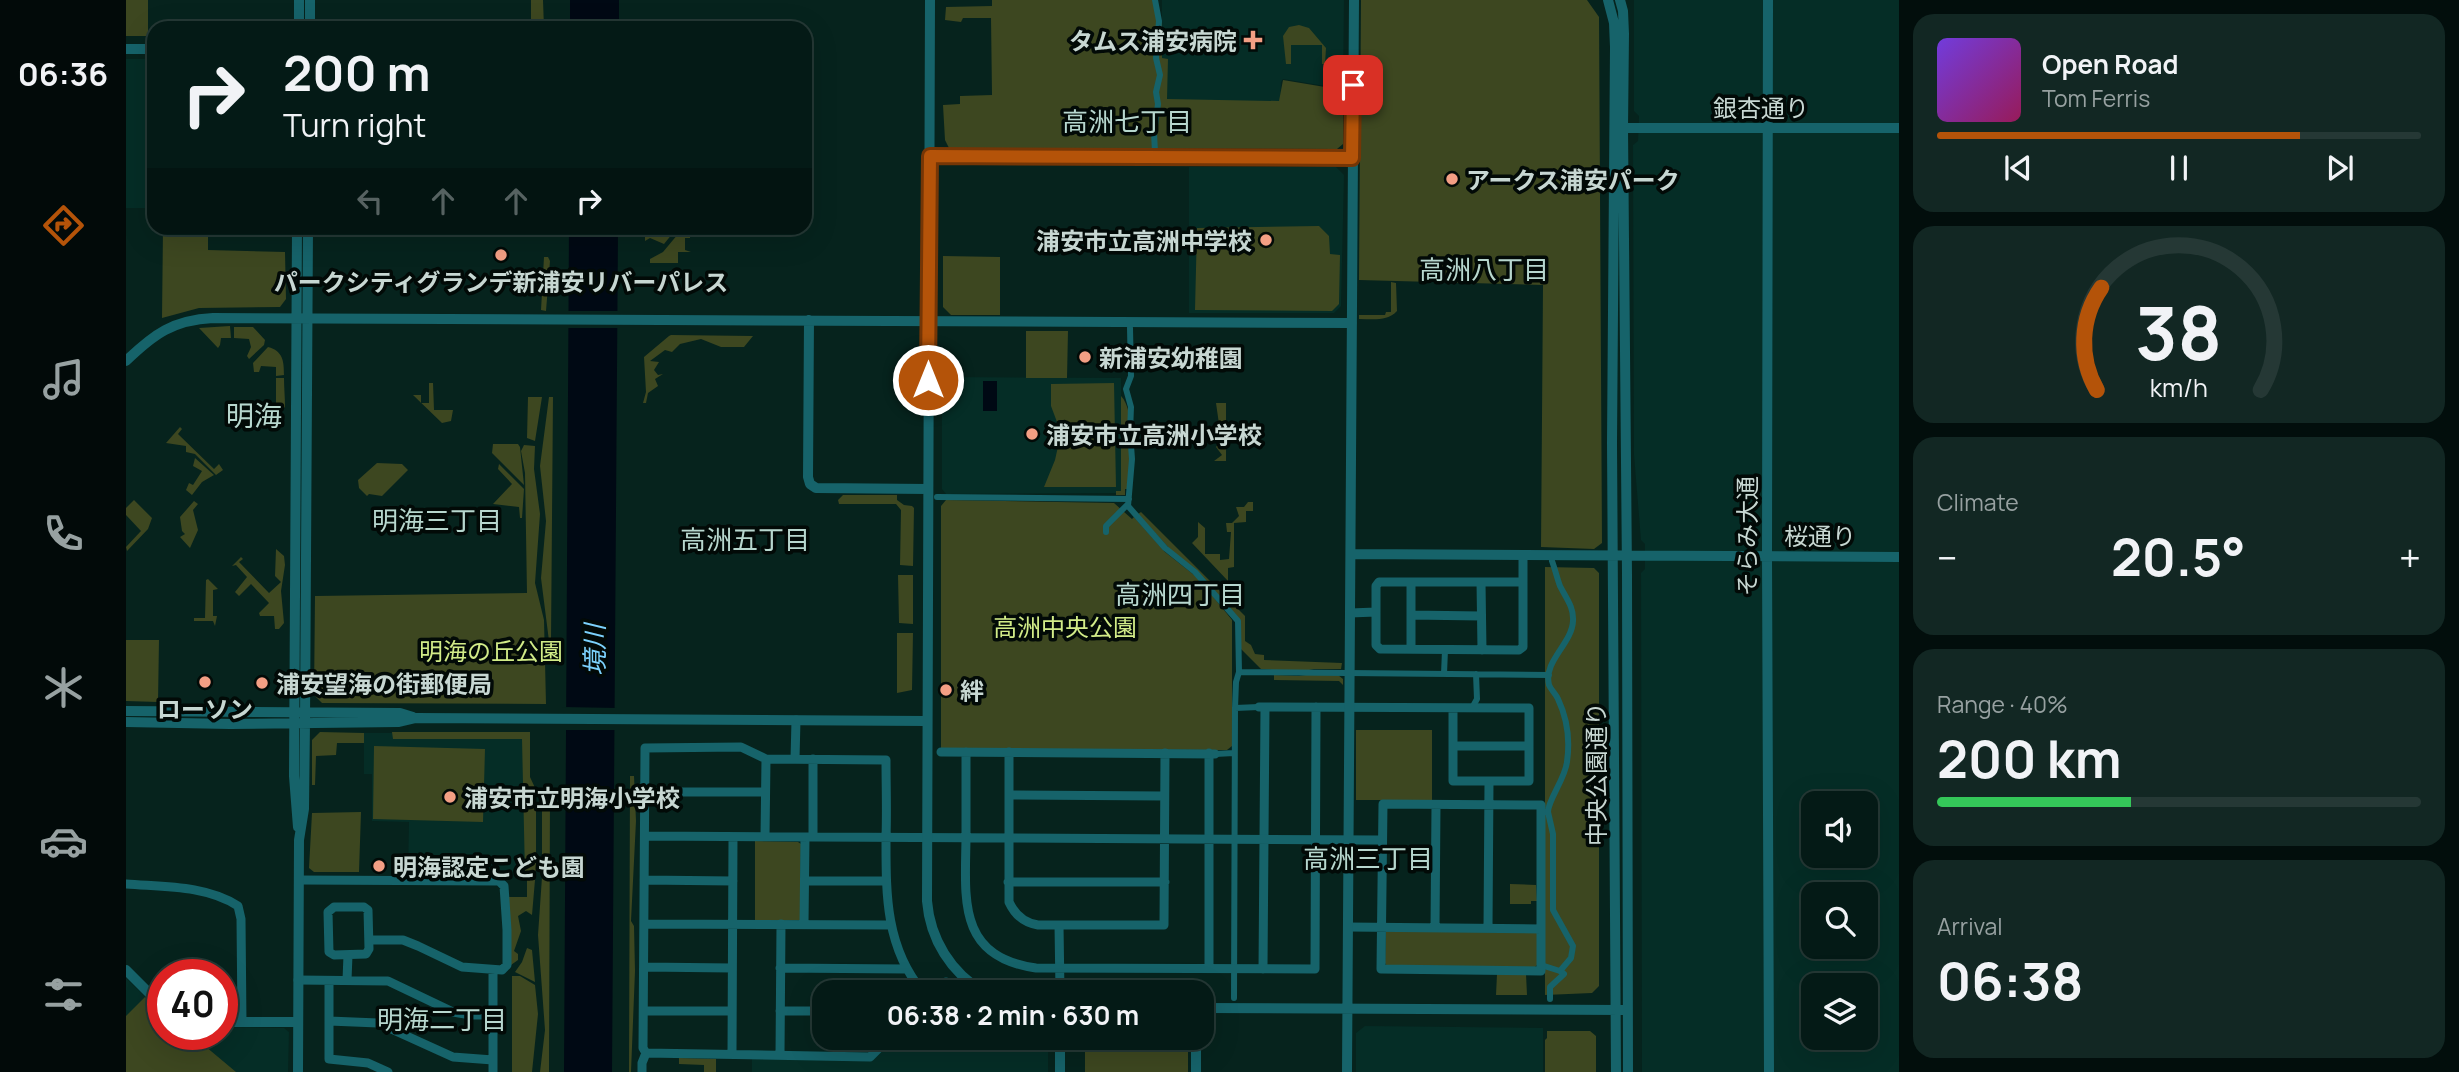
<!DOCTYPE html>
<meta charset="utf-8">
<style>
body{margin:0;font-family:Manrope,"Noto Sans JP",sans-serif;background:#122723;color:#f1f3f6;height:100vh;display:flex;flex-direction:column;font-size:26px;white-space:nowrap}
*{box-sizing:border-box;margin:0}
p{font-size:23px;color:#97a1a1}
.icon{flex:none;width:38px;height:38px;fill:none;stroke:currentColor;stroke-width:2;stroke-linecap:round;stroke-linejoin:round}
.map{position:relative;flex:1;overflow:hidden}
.panel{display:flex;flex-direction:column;gap:14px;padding:14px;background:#020e0c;width:560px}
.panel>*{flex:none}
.top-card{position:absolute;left:21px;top:21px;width:665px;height:214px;border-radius:21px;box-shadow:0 7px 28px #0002,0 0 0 2px #253835;background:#041a16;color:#f1f3f6;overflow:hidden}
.fabs{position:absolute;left:1675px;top:791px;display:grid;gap:14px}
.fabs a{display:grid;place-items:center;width:77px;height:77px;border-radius:14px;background:#041a16;box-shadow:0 7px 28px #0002,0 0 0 2px #253835;font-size:35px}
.speed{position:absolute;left:21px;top:959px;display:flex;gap:14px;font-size:35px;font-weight:700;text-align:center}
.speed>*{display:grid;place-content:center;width:91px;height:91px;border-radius:50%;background:#041a16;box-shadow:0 7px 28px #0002,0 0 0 2px #253835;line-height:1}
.speed .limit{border:10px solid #d22;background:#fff;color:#111}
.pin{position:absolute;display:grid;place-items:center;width:60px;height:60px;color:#fff;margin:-30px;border-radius:14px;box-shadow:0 4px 10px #0006}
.me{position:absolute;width:77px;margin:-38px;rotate:0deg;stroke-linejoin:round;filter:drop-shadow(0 0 5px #0008)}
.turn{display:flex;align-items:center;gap:24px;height:147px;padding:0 21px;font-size:32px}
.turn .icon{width:91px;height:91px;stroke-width:2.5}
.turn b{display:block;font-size:49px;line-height:60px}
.lanes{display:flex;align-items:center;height:66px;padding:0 21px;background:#0003;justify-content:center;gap:35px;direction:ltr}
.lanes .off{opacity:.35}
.big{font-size:52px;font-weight:700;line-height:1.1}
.panel .card{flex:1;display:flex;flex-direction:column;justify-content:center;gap:10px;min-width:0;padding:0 24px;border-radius:21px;background:#122723}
.panel .dial{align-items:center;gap:0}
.dial svg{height:182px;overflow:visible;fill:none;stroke:#253835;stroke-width:7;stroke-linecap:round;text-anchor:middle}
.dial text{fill:#f1f3f6;stroke:none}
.song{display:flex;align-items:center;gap:21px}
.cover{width:84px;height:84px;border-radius:10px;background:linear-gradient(135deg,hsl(260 70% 55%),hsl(330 70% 35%))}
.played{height:7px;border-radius:4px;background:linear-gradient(90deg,#b45309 75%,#253835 75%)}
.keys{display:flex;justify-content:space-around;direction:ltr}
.heat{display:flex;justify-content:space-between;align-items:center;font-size:38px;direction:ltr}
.charge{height:10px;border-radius:5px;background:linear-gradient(90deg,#34c759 40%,#253835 0)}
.trip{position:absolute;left:686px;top:980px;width:402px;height:70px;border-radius:21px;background:#041a16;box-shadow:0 7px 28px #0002,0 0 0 2px #253835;font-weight:700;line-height:70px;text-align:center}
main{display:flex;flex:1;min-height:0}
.tab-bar{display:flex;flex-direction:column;width:126px;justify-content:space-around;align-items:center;background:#020a09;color:#97a1a1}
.tab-bar .icon{width:49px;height:49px}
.tab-bar .active{color:#b45309}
.tab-bar b{font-size:32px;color:#f1f3f6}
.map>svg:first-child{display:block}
.built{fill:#052d26;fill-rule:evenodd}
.green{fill:#3d4720}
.water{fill:#000914}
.pier{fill:#06231d}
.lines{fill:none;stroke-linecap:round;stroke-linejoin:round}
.pedestrian{stroke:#16636a;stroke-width:6}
.minor{stroke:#16636a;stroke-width:9}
.tertiary{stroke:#16636a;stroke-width:10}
.route-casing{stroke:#753606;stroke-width:18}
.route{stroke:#b45309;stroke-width:12}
.poi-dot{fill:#f39f84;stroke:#020a07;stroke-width:2.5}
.labels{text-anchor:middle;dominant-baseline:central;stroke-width:7;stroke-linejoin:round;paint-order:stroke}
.poi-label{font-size:24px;font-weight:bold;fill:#c7d7d2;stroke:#020a07;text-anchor:start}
.street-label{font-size:24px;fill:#c7d7d2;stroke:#020a07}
.park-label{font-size:24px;fill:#d2ec88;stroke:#020a07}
.neighbourhood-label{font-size:26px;fill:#b7d7ce;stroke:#020a07}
.water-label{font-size:26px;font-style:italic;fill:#7cd2fd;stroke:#020a07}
.quarter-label{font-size:28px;fill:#b7d7ce;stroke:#020a07}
</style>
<main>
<nav class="tab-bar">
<b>06:36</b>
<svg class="icon active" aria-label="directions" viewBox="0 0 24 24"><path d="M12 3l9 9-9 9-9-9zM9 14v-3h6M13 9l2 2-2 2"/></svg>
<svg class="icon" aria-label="music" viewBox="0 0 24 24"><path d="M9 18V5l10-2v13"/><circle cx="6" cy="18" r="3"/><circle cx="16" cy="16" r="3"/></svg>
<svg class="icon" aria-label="phone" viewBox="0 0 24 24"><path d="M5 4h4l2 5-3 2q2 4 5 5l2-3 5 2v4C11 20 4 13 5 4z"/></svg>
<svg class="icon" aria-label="climate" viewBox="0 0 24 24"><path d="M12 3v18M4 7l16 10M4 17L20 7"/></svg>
<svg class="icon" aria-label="car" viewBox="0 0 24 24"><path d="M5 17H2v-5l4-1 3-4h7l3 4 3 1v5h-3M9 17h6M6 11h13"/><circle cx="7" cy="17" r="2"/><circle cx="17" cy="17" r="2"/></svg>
<svg class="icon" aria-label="filters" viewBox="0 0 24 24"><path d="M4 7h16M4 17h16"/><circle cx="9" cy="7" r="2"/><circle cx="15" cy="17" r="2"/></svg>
</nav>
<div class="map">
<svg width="1773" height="1072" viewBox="0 0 1773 1072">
<rect width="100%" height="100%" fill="#06231d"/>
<path class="built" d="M1036 0H1218L1217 89 1157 79 1155 82 1154 102 1036 101Z
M1508 0H1773V1072H1516L1515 573 1519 569V544L1515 540 1508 455 1507 145 1512 141 1513 116 1508 111ZM1687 803H1740V856H1687ZM1687 894H1740V947H1687ZM1687 985H1740V1038H1687Z
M0 59H28V208H0Z
M1063 167H1210L1218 175 1215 306 1208 313H1063Z
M816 377 995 378 996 493 820 494 816 489Z
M238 733H402L401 874 282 875 283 822 246 821V774H238Z
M0 978 37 1014V1034H96V1027L158 1028 163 1032 162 1072H0Z
M1239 1026 1417 1028V1072H1230V1033Z
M768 1038H922V1072H626V1059H746Z"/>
<path class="green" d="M0 0H22V36H0Z
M405 0H417L418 28H405Z
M866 0H1028L1031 21 1036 22V58L1042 59 1041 99 1153 101 1157 80 1217 90V144L1211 149 823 148 819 140 817 105 834 104V96L866 95 865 18H837L835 22 819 20 820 7 866 6Z
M1235 0H1461L1473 17 1476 543 1468 549 1415 547 1417 285 1233 280Z
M1173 25 1183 28 1200 48 1199 64H1196V45H1165V64H1160L1157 36 1163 27Z
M21 65H28V119L21 114Z
M1193 226 1203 236 1204 254 1214 255 1213 304 1206 311 1069 310 1071 228Z
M37 228H82V250L159 252 160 299 154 307 73 308 36 318Z
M519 228H551L538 244 524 238 519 241Z
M557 228H564V238H559V250L565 252H552V263H524V259L537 252Z
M817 256 874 257V315H825L817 307Z
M418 257H422L424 261 420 311 415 310Z
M1265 282 1270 283 1271 311C1261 322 1246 319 1233 319V315H1259L1260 312H1265Z
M104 326 105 338H95L94 345 92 348 73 328Z
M108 327H127L139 340 138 345 123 359 121 356 125 347 123 339 108 338Z
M900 331H942L941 378H900Z
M543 336 545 335 627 336 618 347H595L575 339 554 344 546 352 539 350 524 361 533 362 528 370 532 375 537 374 529 379 532 386 522 393 520 403H517L520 392 518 357Z
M142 347C157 351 158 361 158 375L150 376V367L135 366 133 372H128L127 363Z
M150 378H158C158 388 159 397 159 407L148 416 141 410 150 407Z
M303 383H307L308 410H327L325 421 316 423 287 395H295V403H303Z
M988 383 990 487H918L929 460 933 442 931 422 925 406V384Z
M995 396C1011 412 1003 466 1002 489H999V495H990V491H995Z
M402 397H416L409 441 401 438Z
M423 397H427L425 641H423L415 578 420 521 414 466Z
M1090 403H1100V423L1106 424 1105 436 1100 437V461H1088L1096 455 1090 447 1103 430 1099 424H1093Z
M54 427 56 429 52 434 88 469 93 464 97 470 90 475 69 454 60 452V446L40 443Z
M392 444 394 447 398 485 366 453 367 444Z
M398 445 409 446 408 469 414 514 409 583 418 620 420 704 196 703 188 695 189 596 401 593 399 473 395 451Z
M69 458 88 475 76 482 66 495 60 490 63 483 67 485 76 471 67 466Z
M251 463 276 464 282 470 256 496 243 494 241 496 233 488 232 480Z
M373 464 398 489 396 518H394L393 507 367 504 386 484 372 469Z
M717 495H771V500L778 505 786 506 788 508 787 566 774 565 775 510 770 504H713L712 500Z
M8 500 26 518 22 529 1 551 0 547 15 531 0 515V508Z
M820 500 988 503 1006 519 1008 517 1039 552 1072 578 1106 620V746L1101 750 815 749V506Z
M68 501 72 504 67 510 72 530 64 548 54 537 59 534 56 531 54 517Z
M1122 502H1127V511H1120V522L1108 523V567L1102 568V581L1066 543 1072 537V522L1079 528V554H1094V560L1103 559 1105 532H1101L1100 523H1106L1113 516 1110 507H1118Z
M1015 512 1119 616V641L1125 645 1129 654 1138 655V660L1216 663 1215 669H1188L1173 672 1135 669 1114 648V620L1042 547 1012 514Z
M150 549 158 556 159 565 155 591 158 623 153 629H149L148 616H134L133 613 143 603 125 584 113 596 109 592 121 577 110 565 106 566 115 557 117 559 113 562 143 593 155 582 149 576Z
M1419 567 1468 568 1473 573V986L1466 993 1419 995Z
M772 575H787V624L773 623Z
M82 579 92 589 87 590V616H91L89 626 87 621H68V618H79L80 580Z
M771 633H787L786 690 771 693Z
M0 640H33L32 702 0 701Z
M1187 674 1212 675 1217 679V685L1213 681 1148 680V675L1173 676Z
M1230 730H1306V800H1230Z
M194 732 238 733V743H211L210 755 190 756 189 785H186V740Z
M266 732H404V777L410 790V870L408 872 399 874 396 739H267Z
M248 746 359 749 357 822 247 819Z
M504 776H508L510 821 505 921 508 926 509 971 505 1072H503Z
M416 796H424L423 1072H414L419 1030 412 935 416 877Z
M235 812 233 872H188L183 868 186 813Z
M629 841 672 842 675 844 674 920 629 922Z
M401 879 409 880 406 915 400 911 392 916 395 931 388 951 392 954V960L385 965 381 897H401Z
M1384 884 1410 885 1411 901H1405V904H1384Z
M1260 931H1409L1412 934V964L1409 967 1261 966 1259 963Z
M401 948 406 950 409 982 389 972 396 962Z
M1371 974H1400L1401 995H1370Z
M386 976H394L409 985 412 1014 406 1072H386Z
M19 997 37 1014V1034H77L73 1041 110 1072H0V1016Z
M1421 1031H1464L1470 1036V1072H1419V1040L1421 1038Z
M959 1038H1062V1072H959Z
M553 1058 590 1059V1072H578V1065L553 1064Z"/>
<path class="water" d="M444 0H493V28H444Z
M443 228H492L486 1072H438Z
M857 381H871V411H857Z"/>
<path class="pier" d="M439 311H494V328H439Z
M436 707 492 708V730H436Z"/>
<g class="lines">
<path class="pedestrian" d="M1029 0 1033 21 1030 58 1034 75 1030 92 1032 104 1028 133 1029 152
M1004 328 1005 376 1000 389 1005 407 1004 432 1006 459 1002 506 1039 548 1069 572 1112 621 1113 672 1423 675
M811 497 1003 499
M980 532V526L1002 504
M1318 674 1319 650
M1109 708 1110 682 1113 672
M1346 708 1351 699 1350 674
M1089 754 1108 753
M1415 812H1422C1422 800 1439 779 1441 762 1444 741 1441 718 1432 699 1430 694 1425 690 1423 685 1417 661 1446 644 1447 621 1448 607 1440 598 1434 586 1431 578 1429 569 1426 561
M1422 812 1427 834V910L1447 946 1445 958 1434 971 1438 974 1424 987V999
M1415 965 1434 971
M1108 998 1109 708 1133 707"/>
<path class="minor" d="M1355 582 1356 650
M1397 582H1253L1250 586V645L1254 649 1393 650 1397 647V555
M1224 613 1250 612
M1285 615 1355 616
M1285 649V582
M1133 707 1403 708V781H1327V708
M1327 746H1403
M815 752 1089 754
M840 752C840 781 840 810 840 839 839 901 832 957 910 968L1189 969 1190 707
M883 752V902C889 915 898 923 912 925H1038L1039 753
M669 759 670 720
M687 759V837
M519 792H639
M883 795 1038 796
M1257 804 1415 805V971L1255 969Z
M519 836 1256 840
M639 837 640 759
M173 880 373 881 378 886 381 930V965L376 970 336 967 292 946 277 940H243
M518 880 607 881
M679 881H760
M882 882H1039
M0 884C36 887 80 885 112 906L115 919 116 1022
M208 907H238L242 910 243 949 240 954 208 955 203 952 202 912Z
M518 924 764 925
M678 924 679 837
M933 925 934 992
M1222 927 1415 929
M1309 928 1310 805
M1362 928 1363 782
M518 967 606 968
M654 968 780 969
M1083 968V753
M1137 969 1139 707
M172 980 262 981 327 1012 345 1015H366
M221 980 222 955
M203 981V1059L242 1063 262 1072
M810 992 820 982
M518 1011H606
M654 1011H698
M203 1021 252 1023 327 1057 367 1060
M520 1053 744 1057 763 1038
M606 1054 607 837
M654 1055 655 924
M367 1072V970
M516 1072V1063L520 1053 517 1048 519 748 615 747 640 759 760 760C760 786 761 811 760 837 760 893 759 947 797 992"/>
<path class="tertiary" d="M804 0 801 901C804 939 825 973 858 992
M1482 0 1488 23 1489 47 1486 443 1490 1072
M1494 0 1497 11 1498 34 1497 128 1501 574 1502 1072
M1642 0 1641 556 1643 1072
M173 28V0
M184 28V0
M0 49H28
M1497 128H1773
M804 156 1226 158
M171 228 168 776 172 827
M683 320 682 477 684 484 690 488 802 489
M0 361C28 334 47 320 87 318L1226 323
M1225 554 1773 557
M0 711 274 713 287 717
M0 722 104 724 273 722 290 718 800 721
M0 970 37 1007
M1076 1008 1496 1010
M96 1022H172
M172 1072 173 840 178 809 179 723 182 228
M934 1072V1038
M1070 1072V1038
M1221 1072 1228 0"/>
</g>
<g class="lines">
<g class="route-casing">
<path id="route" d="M802 380 804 156 1226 158 1227 85"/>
</g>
<use href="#route" class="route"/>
</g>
<g class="poi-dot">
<path d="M1123.5 29.5h7v7h7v7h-7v7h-7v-7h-7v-7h7z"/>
<circle cx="1326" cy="179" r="7"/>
<circle cx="1140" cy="240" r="7"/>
<circle cx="375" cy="255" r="7"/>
<circle cx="959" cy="357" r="7"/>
<circle cx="906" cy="434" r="7"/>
<circle cx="79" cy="682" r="7"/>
<circle cx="136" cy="683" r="7"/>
<circle cx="820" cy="690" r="7"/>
<circle cx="324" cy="797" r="7"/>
<circle cx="253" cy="866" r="7"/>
</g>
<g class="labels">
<g class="poi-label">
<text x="1111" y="40" text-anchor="end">タムス浦安病院</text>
<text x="1340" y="179">アークス浦安パーク</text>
<text x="1126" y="240" text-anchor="end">浦安市立高洲中学校</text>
<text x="375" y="281" text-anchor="middle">パークシティグランデ新浦安リバーパレス</text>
<text x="973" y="357">新浦安幼稚園</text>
<text x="920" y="434">浦安市立高洲小学校</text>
<text x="150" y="683">浦安望海の街郵便局</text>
<text x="834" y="690">絆</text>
<text x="79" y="708" text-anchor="middle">ローソン</text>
<text x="338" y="797">浦安市立明海小学校</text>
<text x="267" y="866">明海認定こども園</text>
</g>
<g class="street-label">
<text x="1635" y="107">銀杏通り</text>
<text x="1694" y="535">桜通り</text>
<text transform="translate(1620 536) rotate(-90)">そらみ大通</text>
<text transform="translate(1469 774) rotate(-90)">中央公園通り</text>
</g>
<g class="park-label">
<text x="939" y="626">高洲中央公園</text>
<text x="365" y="650">明海の丘公園</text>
</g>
<g class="neighbourhood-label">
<text x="1001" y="121">高洲七丁目</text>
<text x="1358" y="269">高洲八丁目</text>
<text x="311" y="520">明海三丁目</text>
<text x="619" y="539">高洲五丁目</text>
<text x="1054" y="594">高洲四丁目</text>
<text x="1242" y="858">高洲三丁目</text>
<text x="316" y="1019">明海二丁目</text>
</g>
<g class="water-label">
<text transform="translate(468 650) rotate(-90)">境川</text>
</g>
<g class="quarter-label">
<text x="128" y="415">明海</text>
</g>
</g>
</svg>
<div class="fabs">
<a><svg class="icon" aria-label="sound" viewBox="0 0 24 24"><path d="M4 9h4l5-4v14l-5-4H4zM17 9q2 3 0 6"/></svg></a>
<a><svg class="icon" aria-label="search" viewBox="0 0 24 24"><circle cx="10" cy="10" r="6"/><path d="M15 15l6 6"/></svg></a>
<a><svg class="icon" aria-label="layers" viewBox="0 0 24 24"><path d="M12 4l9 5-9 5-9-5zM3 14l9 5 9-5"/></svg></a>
</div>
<div class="speed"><div class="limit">40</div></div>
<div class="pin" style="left:1227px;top:85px;background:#d93025"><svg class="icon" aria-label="arrive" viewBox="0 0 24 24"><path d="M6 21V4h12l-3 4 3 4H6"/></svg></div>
<svg class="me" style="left:802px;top:380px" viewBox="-20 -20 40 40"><circle r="17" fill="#b45309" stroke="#fff" stroke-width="3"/><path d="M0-11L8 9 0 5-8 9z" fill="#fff"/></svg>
<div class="trip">06:38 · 2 min · 630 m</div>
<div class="top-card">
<div class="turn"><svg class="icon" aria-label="right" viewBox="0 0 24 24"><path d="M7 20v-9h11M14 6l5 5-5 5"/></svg><div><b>200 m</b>Turn right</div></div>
<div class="lanes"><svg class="icon off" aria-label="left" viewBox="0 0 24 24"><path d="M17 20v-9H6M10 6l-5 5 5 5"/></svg><svg class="icon off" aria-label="ahead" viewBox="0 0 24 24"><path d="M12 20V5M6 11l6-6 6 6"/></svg><svg class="icon off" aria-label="ahead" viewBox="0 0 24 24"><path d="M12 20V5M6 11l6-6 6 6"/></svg><svg class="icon" aria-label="right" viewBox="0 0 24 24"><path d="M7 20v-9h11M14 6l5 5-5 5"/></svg></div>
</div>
</div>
<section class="panel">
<div class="card">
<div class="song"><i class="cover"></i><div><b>Open Road</b><p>Tom Ferris</p></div></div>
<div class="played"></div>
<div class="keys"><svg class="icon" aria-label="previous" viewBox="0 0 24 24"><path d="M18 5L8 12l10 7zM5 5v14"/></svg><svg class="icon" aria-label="pause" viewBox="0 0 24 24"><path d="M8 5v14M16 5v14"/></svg><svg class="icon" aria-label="next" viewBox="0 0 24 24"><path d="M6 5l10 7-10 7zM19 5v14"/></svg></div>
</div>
<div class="card dial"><svg viewBox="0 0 100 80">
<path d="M14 69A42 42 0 1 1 86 69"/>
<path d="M14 69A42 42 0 0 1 16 24" stroke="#b45309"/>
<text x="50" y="56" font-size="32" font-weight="700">38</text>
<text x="50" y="72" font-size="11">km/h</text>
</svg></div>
<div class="card"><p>Climate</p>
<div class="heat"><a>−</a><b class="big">20.5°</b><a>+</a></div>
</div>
<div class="card"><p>Range · 40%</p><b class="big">200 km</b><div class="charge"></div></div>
<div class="card"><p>Arrival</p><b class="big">06:38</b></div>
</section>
</main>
